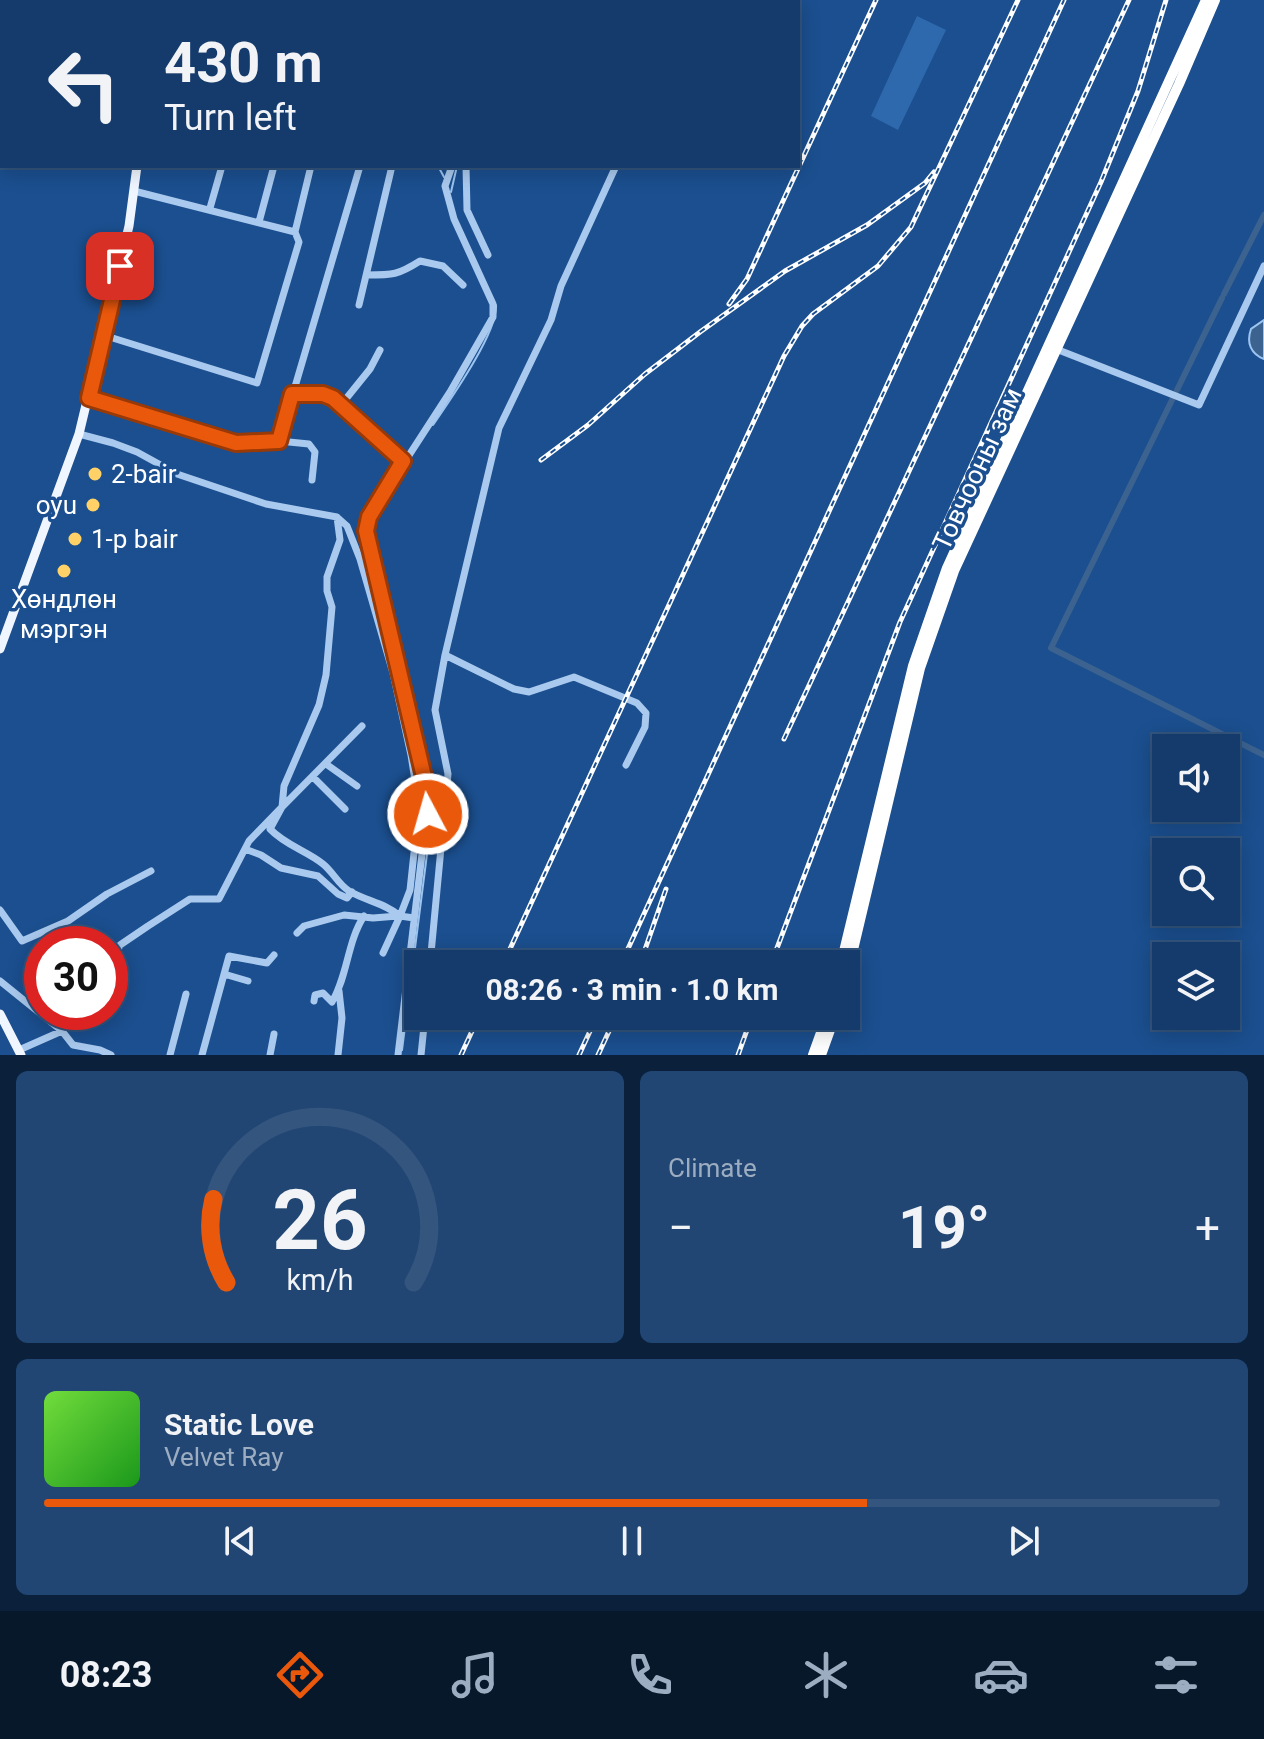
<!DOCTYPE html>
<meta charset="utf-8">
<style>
body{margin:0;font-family:Roboto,sans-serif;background:#214673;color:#f1f3f6;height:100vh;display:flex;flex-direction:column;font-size:30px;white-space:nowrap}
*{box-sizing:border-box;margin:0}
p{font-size:26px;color:#9dadc1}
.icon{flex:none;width:44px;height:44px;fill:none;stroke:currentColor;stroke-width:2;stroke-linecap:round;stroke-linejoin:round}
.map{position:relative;height:1055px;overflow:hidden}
.drawer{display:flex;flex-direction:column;gap:16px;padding:16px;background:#0b203b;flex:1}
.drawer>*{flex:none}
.banner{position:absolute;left:0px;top:0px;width:800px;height:168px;box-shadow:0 4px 20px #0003,0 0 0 2px #33557e;background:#143b6b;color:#f1f3f6;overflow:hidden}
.controls{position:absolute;left:1152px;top:734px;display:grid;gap:16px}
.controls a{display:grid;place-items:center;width:88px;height:88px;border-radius:0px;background:#143b6b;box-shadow:0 4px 20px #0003,0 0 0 2px #33557e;font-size:40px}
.speed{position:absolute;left:24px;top:926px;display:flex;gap:16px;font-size:40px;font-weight:700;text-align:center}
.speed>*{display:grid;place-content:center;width:104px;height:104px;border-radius:50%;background:#143b6b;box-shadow:0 4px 20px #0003,0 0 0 2px #33557e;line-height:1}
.speed .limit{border:12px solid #d22;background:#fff;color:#111}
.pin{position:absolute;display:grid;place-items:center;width:68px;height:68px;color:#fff;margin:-34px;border-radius:16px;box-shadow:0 4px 12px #0006}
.me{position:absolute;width:88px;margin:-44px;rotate:354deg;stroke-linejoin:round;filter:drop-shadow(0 0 6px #0008)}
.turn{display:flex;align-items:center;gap:28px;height:168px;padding:0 32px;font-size:36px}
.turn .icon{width:104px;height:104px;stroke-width:2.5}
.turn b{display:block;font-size:56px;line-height:68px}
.big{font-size:60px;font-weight:700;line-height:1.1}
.drawer .card{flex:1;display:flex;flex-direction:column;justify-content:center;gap:12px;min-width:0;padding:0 28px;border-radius:12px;background:#214673}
.drawer .dial{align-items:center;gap:0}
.dial svg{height:208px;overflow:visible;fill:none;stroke:#33557e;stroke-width:7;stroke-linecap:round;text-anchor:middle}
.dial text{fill:#f1f3f6;stroke:none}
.song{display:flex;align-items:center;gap:24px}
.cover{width:96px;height:96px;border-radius:12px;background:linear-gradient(135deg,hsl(100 70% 55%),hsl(120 70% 35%))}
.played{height:8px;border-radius:4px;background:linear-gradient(90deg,#ea580c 70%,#33557e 70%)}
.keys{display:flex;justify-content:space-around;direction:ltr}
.heat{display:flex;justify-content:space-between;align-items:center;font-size:44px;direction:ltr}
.drawer .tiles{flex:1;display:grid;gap:16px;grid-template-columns:1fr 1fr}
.card:last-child{grid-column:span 2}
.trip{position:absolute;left:404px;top:950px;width:456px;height:80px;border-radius:0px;background:#143b6b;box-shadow:0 4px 20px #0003,0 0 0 2px #33557e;font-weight:700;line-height:80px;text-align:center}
.tabs{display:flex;height:128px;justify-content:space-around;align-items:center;background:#08182b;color:#9dadc1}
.tabs .icon{width:56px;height:56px}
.tabs .on{color:#ea580c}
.tabs b{font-size:36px;color:#f1f3f6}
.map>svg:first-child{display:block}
.green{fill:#2e69ad}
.water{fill:#3c6290;stroke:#9cc4f0;stroke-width:2}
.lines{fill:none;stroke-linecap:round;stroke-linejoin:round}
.stream{stroke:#9cc4f0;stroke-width:2}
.canal{stroke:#3c6290;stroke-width:6}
.minor{stroke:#a9c9ee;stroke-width:7}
.major{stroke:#f0f6ff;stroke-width:9}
.highway{stroke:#fff;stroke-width:10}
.rail-casing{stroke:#fff;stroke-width:5}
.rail{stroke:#1b4f8f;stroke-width:2;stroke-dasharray:6;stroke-linecap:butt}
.route-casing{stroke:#983908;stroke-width:20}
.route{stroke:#ea580c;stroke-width:14}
.poi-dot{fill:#ffd166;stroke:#1b4f8f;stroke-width:3}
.labels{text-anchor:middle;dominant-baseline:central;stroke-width:7;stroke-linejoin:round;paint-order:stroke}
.street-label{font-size:26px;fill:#fff;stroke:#1b4f8f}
.poi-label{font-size:26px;fill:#fff;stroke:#1b4f8f;text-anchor:start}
</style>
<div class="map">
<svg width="1264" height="1055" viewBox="0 0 1264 1055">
<rect width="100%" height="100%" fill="#1b4f8f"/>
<path class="green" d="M917 16 946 30 898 130 871 116Z"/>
<path class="water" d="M1264 320V359C1251 354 1246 343 1251 329Z"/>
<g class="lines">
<path class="stream" d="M95 0 113 2
M318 0 325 2
M201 2 216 0
M438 166 444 177
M451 192 457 166
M433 425C450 400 498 332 496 305
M371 535 377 510
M377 565 426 763 433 807 402 1050"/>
<path class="canal" d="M1224 294 1264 215
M1177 390 1222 298
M1173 398 1051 648 1264 755"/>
<path class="minor" d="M340 0 343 2
M440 2 441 0
M597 2 599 0
M609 2 611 0
M620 2 622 0
M659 2 660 0
M701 2 702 0
M466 166 467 210 488 255
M134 191 295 232
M210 208 222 166
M259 222 274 166
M367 275C393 275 398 275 420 261L443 266 463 285
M359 305 392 166
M103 335 257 383 299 242 295 232 311 166
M1056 349 1199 405 1264 266
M292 394C310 395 326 391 341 405L370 369 380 350
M89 398 236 443 279 441 309 444 315 452 312 480
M341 405 403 461
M79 434 113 443 137 452 177 474 266 504 337 517 340 540 327 577V591L332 607 326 675 319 705 284 786 282 807 249 841 219 899H190L148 926 120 945 110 968
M279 441 360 166
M338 518 347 526 360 559 393 673 411 755 419 806 410 890 400 916
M445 655 514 689 529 692 574 677 637 703 646 713 645 727 626 765
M362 726 282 807 270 829C285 845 307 851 323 864 333 872 338 884 349 891 366 901 385 903 400 916
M326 764 357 786
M313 777 345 809
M245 849 261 855 281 868 318 876 338 894 347 898 352 892
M0 910 22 941 68 921 107 894 151 871
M297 933 304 926 344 915 373 918 398 916
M383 953 400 916 414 918
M430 964 448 774 435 710 445 655 499 428 551 320 561 286 616 166
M224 974 248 981
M0 981 62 1031 73 1045 100 1050 111 1055
M314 1001 315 995 323 993 332 1002C348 975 347 942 364 916
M19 1050 62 1031 72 1012
M170 1055 186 994
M202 1055 229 956 267 963 274 955
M270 1055 274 1034
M338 1055 342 1018 339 991
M398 1055 428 804 366 531 369 517 450 392 493 317V304L454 219 445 186 452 166
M421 1055 425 1016"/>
<path class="major" d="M139 0V2
M0 649 79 434 129 226 137 166
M0 1014 21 1055"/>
<path class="highway" d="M841 964 913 666 947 568 1206 0
M846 979 920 668 954 571 1179 84 1215 0
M813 1055 827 1016
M821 1055 835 1016"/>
<g class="rail-casing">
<path id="rail" d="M729 304 747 279 876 0
M541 460 588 425 645 374 700 332 785 271 867 225 925 183 934 172
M784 739 1129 0
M503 964 784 356 802 326 813 314 878 266 911 227 1018 0
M621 964 1064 0
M640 964 666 889
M771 964 900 622 1101 182 1138 91 1166 0
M461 1055 479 1016
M579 1055 597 1016
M598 1055 616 1016
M738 1055 752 1016"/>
</g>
<use href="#rail" class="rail"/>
</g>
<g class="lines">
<g class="route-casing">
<path id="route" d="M120 266 89 398 236 443 279 441 292 394H323L333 398 403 461 369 517 366 531 424 777 428 814"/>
</g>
<use href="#route" class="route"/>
</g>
<g class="poi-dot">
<circle cx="95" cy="474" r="8"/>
<circle cx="93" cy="505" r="8"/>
<circle cx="75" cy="539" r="8"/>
<circle cx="64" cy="571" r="8"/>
</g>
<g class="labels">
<g class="street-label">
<text transform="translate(977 469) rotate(-65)">Товчооны зам</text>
</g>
<g class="poi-label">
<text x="111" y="474">2-bair</text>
<text x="77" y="505" text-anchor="end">oyu</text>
<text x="91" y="539">1-p bair</text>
<text x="64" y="599" text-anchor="middle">Хөндлөн<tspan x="64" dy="30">мэргэн</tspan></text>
</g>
</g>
</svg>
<div class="controls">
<a><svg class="icon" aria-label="sound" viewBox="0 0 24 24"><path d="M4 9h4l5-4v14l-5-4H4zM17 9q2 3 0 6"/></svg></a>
<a><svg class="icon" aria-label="search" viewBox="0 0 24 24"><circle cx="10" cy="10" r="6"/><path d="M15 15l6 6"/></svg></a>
<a><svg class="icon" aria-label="layers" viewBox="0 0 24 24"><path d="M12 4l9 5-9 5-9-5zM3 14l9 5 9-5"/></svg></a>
</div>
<div class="speed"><div class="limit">30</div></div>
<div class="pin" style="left:120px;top:266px;background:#d93025"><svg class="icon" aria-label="arrive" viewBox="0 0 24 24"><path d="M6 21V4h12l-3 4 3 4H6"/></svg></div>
<svg class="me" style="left:428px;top:814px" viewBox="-20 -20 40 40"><circle r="17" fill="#ea580c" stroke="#fff" stroke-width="3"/><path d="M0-11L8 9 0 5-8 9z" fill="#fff"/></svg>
<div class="trip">08:26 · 3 min · 1.0 km</div>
<div class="banner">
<div class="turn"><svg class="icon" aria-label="left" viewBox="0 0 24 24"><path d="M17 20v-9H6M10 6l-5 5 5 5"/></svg><div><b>430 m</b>Turn left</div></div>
</div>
</div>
<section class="drawer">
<div class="tiles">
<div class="card dial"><svg viewBox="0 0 100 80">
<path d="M14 69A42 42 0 1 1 86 69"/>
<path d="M14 69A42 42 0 0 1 9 37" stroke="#ea580c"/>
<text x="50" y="56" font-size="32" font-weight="700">26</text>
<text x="50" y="72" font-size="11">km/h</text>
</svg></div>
<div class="card"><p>Climate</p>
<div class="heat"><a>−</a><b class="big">19°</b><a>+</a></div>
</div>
<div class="card">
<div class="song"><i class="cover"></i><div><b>Static Love</b><p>Velvet Ray</p></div></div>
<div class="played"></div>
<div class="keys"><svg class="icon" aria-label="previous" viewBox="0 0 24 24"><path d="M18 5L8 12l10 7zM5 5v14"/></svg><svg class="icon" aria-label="pause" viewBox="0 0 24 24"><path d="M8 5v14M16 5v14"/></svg><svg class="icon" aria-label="next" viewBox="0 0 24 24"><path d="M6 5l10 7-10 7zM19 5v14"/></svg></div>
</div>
</div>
</section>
<nav class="tabs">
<b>08:23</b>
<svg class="icon on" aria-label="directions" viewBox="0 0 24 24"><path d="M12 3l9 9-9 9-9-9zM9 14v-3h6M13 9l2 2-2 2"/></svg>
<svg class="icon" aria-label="music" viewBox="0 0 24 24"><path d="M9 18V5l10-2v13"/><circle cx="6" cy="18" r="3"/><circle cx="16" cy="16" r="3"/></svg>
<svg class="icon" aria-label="phone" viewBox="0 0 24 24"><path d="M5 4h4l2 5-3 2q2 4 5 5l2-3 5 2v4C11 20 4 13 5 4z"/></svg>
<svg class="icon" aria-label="climate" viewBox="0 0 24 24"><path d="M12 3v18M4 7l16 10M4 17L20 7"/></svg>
<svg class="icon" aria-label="car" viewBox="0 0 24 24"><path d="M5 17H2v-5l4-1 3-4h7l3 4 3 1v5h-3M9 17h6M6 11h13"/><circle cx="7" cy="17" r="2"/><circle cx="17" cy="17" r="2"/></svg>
<svg class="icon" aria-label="filters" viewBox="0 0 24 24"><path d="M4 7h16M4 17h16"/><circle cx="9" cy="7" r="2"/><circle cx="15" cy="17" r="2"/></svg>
</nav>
